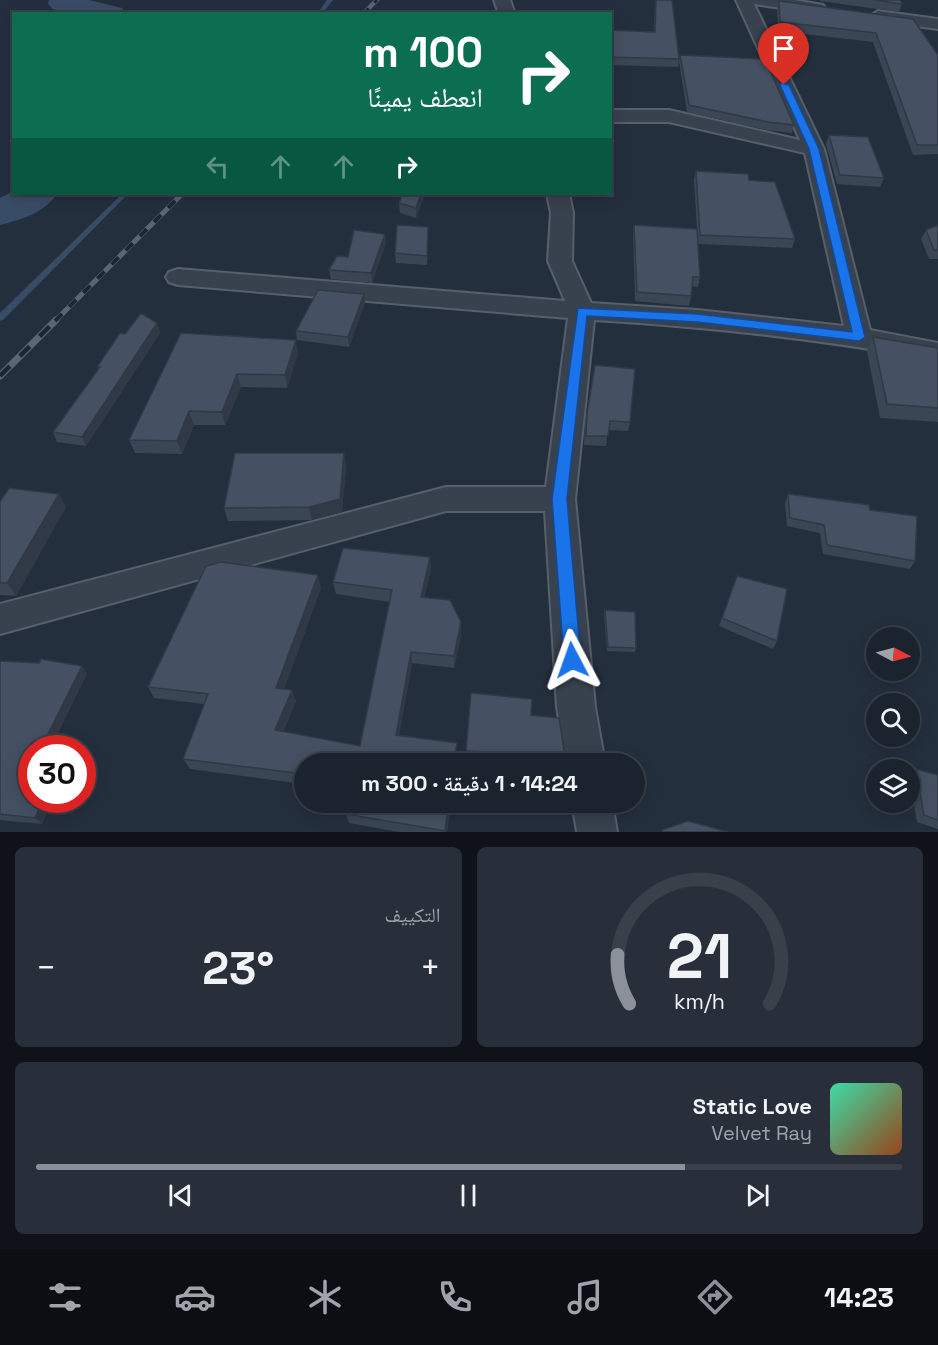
<!DOCTYPE html>
<html lang="ar">
<meta charset="utf-8">
<style>
body{margin:0;font-family:"Space Grotesk","Noto Naskh Arabic",sans-serif;background:#282f3a;color:#f1f3f6;direction:rtl;height:100vh;display:flex;flex-direction:column;font-size:22px;white-space:nowrap}
*{box-sizing:border-box;margin:0}
p{font-size:20px;color:#a0a4aa}
.icon{flex:none;width:33px;height:33px;fill:none;stroke:currentColor;stroke-width:2;stroke-linecap:round;stroke-linejoin:round}
.map{position:relative;height:832px;overflow:hidden;direction:ltr}
.side{display:flex;flex-direction:column;gap:15px;padding:15px;background:#0f1319;flex:1}
.side>*{flex:none}
.hud{position:absolute;left:12px;top:12px;width:600px;height:183px;border-radius:0px;box-shadow:0 3px 15px #0003,0 0 0 2px #39404a;direction:rtl;background:#0b6e4f;color:#fff;overflow:hidden}
.needle{width:39px;rotate:96deg}
.tools{position:absolute;left:866px;top:627px;display:grid;gap:12px}
.tools a{display:grid;place-items:center;width:54px;height:54px;border-radius:50%;background:#1b232e;box-shadow:0 3px 15px #0003,0 0 0 2px #39404a;font-size:30px}
.speed{position:absolute;left:18px;top:735px;display:flex;gap:12px;font-size:30px;font-weight:700;text-align:center}
.speed>*{display:grid;place-content:center;width:78px;height:78px;border-radius:50%;background:#1b232e;box-shadow:0 3px 15px #0003,0 0 0 2px #39404a;line-height:1}
.speed .limit{border:9px solid #d22;background:#fff;color:#111}
.pin{position:absolute;display:grid;place-items:center;width:51px;height:51px;color:#fff;margin:-62px -26px;border-radius:50% 50% 50% 0;rotate:-45deg;box-shadow:0 0 6px #0007}
.pin .icon{rotate:45deg}
.me{position:absolute;width:66px;margin:-33px;rotate:356deg;stroke-linejoin:round;filter:drop-shadow(0 0 4px #0008)}
.turn{display:flex;align-items:center;gap:21px;height:126px;padding:0 30px;font-size:27px}
.turn .icon{width:78px;height:78px;stroke-width:2.5}
.turn b{display:block;font-size:42px;line-height:51px}
.lanes{display:flex;align-items:center;height:57px;padding:0 30px;background:#0003;justify-content:center;gap:30px;direction:ltr}
.lanes .off{opacity:.35}
.big{font-size:45px;font-weight:600;line-height:1.1}
.side .tile{flex:1;display:flex;flex-direction:column;justify-content:center;gap:9px;min-width:0;padding:0 21px;border-radius:9px;background:#282f3a}
.side .dial{align-items:center;gap:0}
.dial svg{height:156px;overflow:visible;fill:none;stroke:#39404a;stroke-width:7;stroke-linecap:round;text-anchor:middle}
.dial text{fill:#f1f3f6;stroke:none}
.song{display:flex;align-items:center;gap:18px}
.cover{width:72px;height:72px;border-radius:9px;background:linear-gradient(135deg,hsl(160 70% 55%),hsl(20 70% 35%))}
.played{height:6px;border-radius:3px;background:linear-gradient(90deg,#8c9099 75%,#39404a 75%)}
.keys{display:flex;justify-content:space-around;direction:ltr}
.heat{display:flex;justify-content:space-between;align-items:center;font-size:33px;direction:ltr}
.side .tiles{flex:1;display:grid;gap:15px;grid-template-columns:1fr 1fr}
.tile:last-child{grid-column:span 2}
.trip{position:absolute;left:294px;top:753px;width:351px;height:60px;border-radius:30px;background:#1b232e;box-shadow:0 3px 15px #0003,0 0 0 2px #39404a;font-weight:600;line-height:60px;text-align:center;direction:rtl}
.tabs{display:flex;height:96px;justify-content:space-around;align-items:center;background:#0b0e12;color:#a0a4aa}
.tabs .icon{width:42px;height:42px}
.tabs .selected{color:#8c9099}
.tabs b{font-size:27px;color:#f1f3f6}
.map>svg:first-child{display:block}
.lines{fill:none;stroke-linecap:round;stroke-linejoin:round}
.stream{fill:#394c67;fill-rule:evenodd}
.river{fill:#394c67;fill-rule:evenodd}
.minor-casing{stroke:#565f6c;stroke-width:4}
.minor{fill:#38414e;fill-rule:evenodd}
.rail-far2-casing{stroke:#5a6575;stroke-width:4.5}
.rail-far1-casing{stroke:#5a6575;stroke-width:5}
.rail-casing{stroke:#5a6575;stroke-width:7}
.rail-far2{stroke:#1d2633;stroke-width:3;stroke-dasharray:8;stroke-linecap:butt}
.rail-far1{stroke:#1d2633;stroke-width:4;stroke-dasharray:10;stroke-linecap:butt}
.rail{stroke:#1d2633;stroke-width:4.5;stroke-dasharray:14;stroke-linecap:butt}
.wall{fill:#3b4654}
.shaded-wall{fill:#303945}
.building{fill:#455162;stroke:#303945;stroke-width:1.5}
.route{fill:#1a73e8;stroke:#114b97;stroke-width:1.5}
</style>
<div class="map">
<svg width="938" height="832" viewBox="0 0 938 832">
<rect width="100%" height="100%" fill="#242f3e"/>
<g class="lines">
<path class="stream" d="M327 0H333L322 14H317Z
M122 194H128L3 320 0 321V313Z"/>
<path class="river" d="M49 0H89L122 8 126 14H70L52 9 48 3Z
M14 191V194H57C45 212 21 220 0 225V198Z"/>
<g class="minor-casing">
<path id="minor" d="M494 0H510L515 14H499Z
M736 0H794L823 5 825 8 817 13 754 4 824 149 870 330 938 343V361C824 339 710 327 594 320L575 499 595 707 605 764H566L557 707 545 511H446L0 634V604L446 487H546L568 318 178 285 169 282 166 277 169 272 178 269 565 301 548 261 551 213 547 194H569L573 213 572 261 591 303 697 310 844 326 805 153 669 122H610V110H669L800 140Z
M878 11 938 19V29L872 20 870 16Z
M572 802H612L617 832H577Z"/>
</g>
<use href="#minor" class="minor"/>
<g class="rail-far2-casing">
<path id="rail-far2" d="M363 14 377 0"/>
</g>
<g class="rail-far1-casing">
<path id="rail-far1" d="M55 321 182 194"/>
</g>
<g class="rail-casing">
<path id="rail" d="M0 376 56 320"/>
</g>
<use href="#rail-far2" class="rail-far2"/>
<use href="#rail-far1" class="rail-far1"/>
<use href="#rail" class="rail"/>
</g>
<path class="wall" d="M655 0H672L679 59 678 67 610 65V30L654 32Z
M820 0H900L902 4 899 12 820 1Z
M779 1 913 19 938 55V154L913 155 873 42 778 31 777 9Z
M680 55 794 125 792 133 766 130 687 112 679 62Z
M829 135 884 178 880 187 837 184 826 144Z
M696 171 749 180 795 239 792 248 698 244 700 277 698 287 692 286 691 296 689 306 635 301 633 234 634 225 697 231 694 179Z
M425 194 416 218 400 213 399 203Z
M938 225V259H929L921 239 926 230Z
M428 227 427 265 396 263 395 253Z
M386 243 372 283 331 279 329 270 348 257Z
M364 294 365 303 349 347 297 340 296 331Z
M157 323 160 333 86 446 57 442 53 432 98 370 97 367 125 334Z
M181 333 298 353 287 388 241 387 225 425H194L182 454 135 453 129 440Z
M873 337 938 348V422L880 418 867 351Z
M595 365 630 422 628 431 608 430 606 446 584 445 585 422Z
M346 466 342 512 312 520 228 521 224 508Z
M59 494 66 507 16 596 0 595V502Z
M788 494 870 510 915 561 910 569 823 554 820 533 787 526 785 503Z
M430 557 431 569 424 597 461 635 454 668 412 663 399 736 457 743V753L304 764V784L190 769 183 759 204 704 154 698 148 687 321 588 284 689 296 701 283 732 360 746 390 602 336 594 333 582Z
M737 576 777 641 773 649 719 626Z
M605 610 636 648 635 652 607 651 604 614Z
M0 661 82 666 87 674 32 748V800H52L42 824 0 820Z
M531 715 565 756 564 764 467 758 466 751Z
M916 769 938 775V829L917 822 909 776Z
M349 802H451L447 832H399L349 823 346 814Z"/>
<path class="shaded-wall" d="M421 194H425L416 218V208Z
M385 234 386 243 372 283 371 273Z
M364 294 365 303 349 347 348 337Z
M157 323 160 333 86 446 82 437Z
M296 340 298 353 287 388 285 375Z
M237 374 241 387 225 425 222 412Z
M189 411 194 425 182 454 177 441Z
M344 453 346 466 342 512 312 520 309 507Z
M59 494 66 507 16 596 7 583Z
M430 557 431 569 422 609 421 597Z
M318 575 321 588 280 700 276 688Z
M461 622V635L454 668V656Z
M411 652 412 663 397 746 396 735Z
M82 666 87 674 51 748H41Z
M292 690 296 701 279 741 275 730Z
M457 743V753L456 764H454Z
M32 767V788L24 781Z
M43 800H52L42 824 35 818Z
M449 802H451L447 832H445Z"/>
<path class="building" d="M656 0H672L679 59 610 57V30L655 32Z
M875 0H900L902 4Z
M779 1 913 19 938 55V145H917L876 33 780 22Z
M680 55 765 59 794 125 768 122 689 105Z
M829 135 868 137 884 178 840 175Z
M696 171 748 174 749 180 775 182 795 239 700 235Z
M402 194H421L416 208 399 203Z
M397 225 428 227 427 256 395 253Z
M634 225 697 229 700 277H693L691 296 637 292Z
M938 225V250H934L926 230Z
M354 230 385 234 371 273 329 270 337 256 348 257Z
M318 290 364 294 348 337 296 331Z
M141 313 157 323 82 437 53 432 100 367H97L120 333 125 334Z
M181 333 296 340 285 375 237 374 222 412 189 411 177 441 129 440Z
M873 337 938 348V408L887 404Z
M595 365 635 369 630 422 610 421 608 436H586L587 413Z
M235 453H344L340 499 309 507 224 508Z
M9 488 59 494 7 583H0V502Z
M788 494 869 505 870 510 917 516 915 561 827 545 824 525 790 518Z
M343 548 430 557 421 597 450 600 461 622 454 656 411 652 396 735 457 743 454 764H304V774L183 759 208 694 148 687 206 566 221 562 318 575 276 688 292 690 275 730 360 746 392 590 333 582Z
M737 576 787 589 777 641 722 618Z
M605 610 635 612 636 648 608 647Z
M41 659 82 666 41 748H32V767L24 781 32 782V800H43L35 818 0 814V661L39 663Z
M471 693 532 699 531 715 559 718 565 756 466 751Z
M916 769 938 775V820L924 815Z
M349 802H449L445 831 346 814Z
M688 821 728 832H662V830Z"/>
<path class="route" d="M781 83 789 85 819 149 865 337 859 341 697 322 587 316 567 499 581 660 578 666 572 668 566 666 564 660 552 499 578 308 697 314 852 332 809 149 780 85Z"/>
</svg>
<div class="tools">
<a><svg class="needle" viewBox="-14 -14 28 28"><path d="M0-13l5 13h-10z" fill="#e53935"/><path d="M0 13l5-13h-10z" fill="#a0a4aa"/></svg></a>
<a><svg class="icon" aria-label="search" viewBox="0 0 24 24"><circle cx="10" cy="10" r="6"/><path d="M15 15l6 6"/></svg></a>
<a><svg class="icon" aria-label="layers" viewBox="0 0 24 24"><path d="M12 4l9 5-9 5-9-5zM3 14l9 5 9-5"/></svg></a>
</div>
<div class="speed"><div class="limit">30</div></div>
<div class="pin" style="left:784px;top:85px;background:#d93025"><svg class="icon" aria-label="arrive" viewBox="0 0 24 24"><path d="M6 21V4h12l-3 4 3 4H6"/></svg></div>
<svg class="me" style="left:572px;top:660px" viewBox="-20 -20 40 40"><path d="M0-17L14 15 0 8-14 15z" fill="#1a73e8" stroke="#fff" stroke-width="4"/></svg>
<div class="trip">14:24 · 1 دقيقة · 300 m</div>
<div class="hud">
<div class="turn"><svg class="icon" aria-label="right" viewBox="0 0 24 24"><path d="M7 20v-9h11M14 6l5 5-5 5"/></svg><div><b>100 m</b>انعطف يمينًا</div></div>
<div class="lanes"><svg class="icon off" aria-label="left" viewBox="0 0 24 24"><path d="M17 20v-9H6M10 6l-5 5 5 5"/></svg><svg class="icon off" aria-label="ahead" viewBox="0 0 24 24"><path d="M12 20V5M6 11l6-6 6 6"/></svg><svg class="icon off" aria-label="ahead" viewBox="0 0 24 24"><path d="M12 20V5M6 11l6-6 6 6"/></svg><svg class="icon" aria-label="right" viewBox="0 0 24 24"><path d="M7 20v-9h11M14 6l5 5-5 5"/></svg></div>
</div>
</div>
<section class="side">
<div class="tiles">
<div class="tile dial"><svg viewBox="0 0 100 80">
<path d="M14 69A42 42 0 1 1 86 69"/>
<path d="M14 69A42 42 0 0 1 8 44" stroke="#8c9099"/>
<text x="50" y="56" font-size="32" font-weight="700">21</text>
<text x="50" y="72" font-size="11">km/h</text>
</svg></div>
<div class="tile"><p>التكييف</p>
<div class="heat"><a>−</a><b class="big">23°</b><a>+</a></div>
</div>
<div class="tile">
<div class="song"><i class="cover"></i><div><b>Static Love</b><p>Velvet Ray</p></div></div>
<div class="played"></div>
<div class="keys"><svg class="icon" aria-label="previous" viewBox="0 0 24 24"><path d="M18 5L8 12l10 7zM5 5v14"/></svg><svg class="icon" aria-label="pause" viewBox="0 0 24 24"><path d="M8 5v14M16 5v14"/></svg><svg class="icon" aria-label="next" viewBox="0 0 24 24"><path d="M6 5l10 7-10 7zM19 5v14"/></svg></div>
</div>
</div>
</section>
<nav class="tabs">
<b>14:23</b>
<svg class="icon selected" aria-label="directions" viewBox="0 0 24 24"><path d="M12 3l9 9-9 9-9-9zM9 14v-3h6M13 9l2 2-2 2"/></svg>
<svg class="icon" aria-label="music" viewBox="0 0 24 24"><path d="M9 18V5l10-2v13"/><circle cx="6" cy="18" r="3"/><circle cx="16" cy="16" r="3"/></svg>
<svg class="icon" aria-label="phone" viewBox="0 0 24 24"><path d="M5 4h4l2 5-3 2q2 4 5 5l2-3 5 2v4C11 20 4 13 5 4z"/></svg>
<svg class="icon" aria-label="climate" viewBox="0 0 24 24"><path d="M12 3v18M4 7l16 10M4 17L20 7"/></svg>
<svg class="icon" aria-label="car" viewBox="0 0 24 24"><path d="M5 17H2v-5l4-1 3-4h7l3 4 3 1v5h-3M9 17h6M6 11h13"/><circle cx="7" cy="17" r="2"/><circle cx="17" cy="17" r="2"/></svg>
<svg class="icon" aria-label="filters" viewBox="0 0 24 24"><path d="M4 7h16M4 17h16"/><circle cx="9" cy="7" r="2"/><circle cx="15" cy="17" r="2"/></svg>
</nav>
